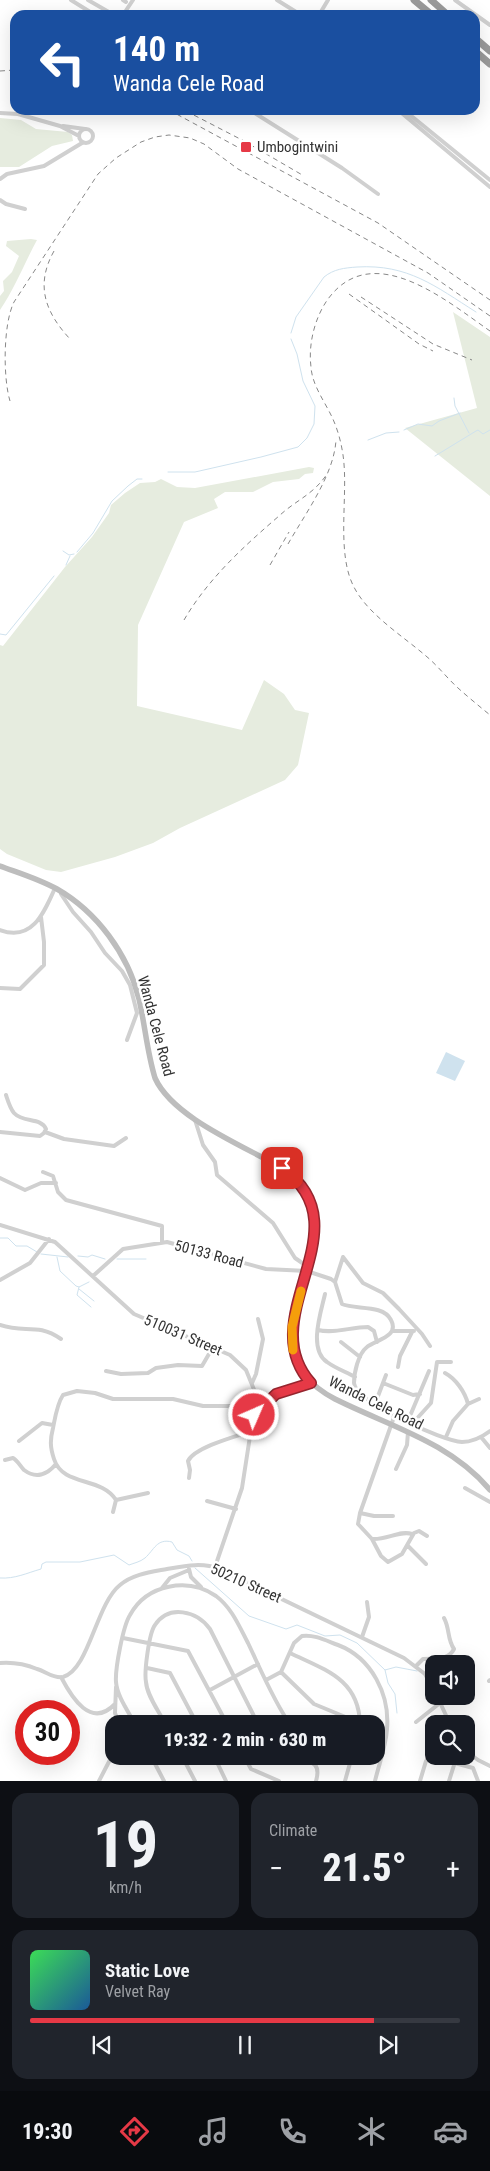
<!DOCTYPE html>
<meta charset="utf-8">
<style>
body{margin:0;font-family:"Roboto Condensed",sans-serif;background:#20242c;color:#f1f3f6;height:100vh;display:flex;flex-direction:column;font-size:19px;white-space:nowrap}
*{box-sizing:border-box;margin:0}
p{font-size:16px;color:#9ea1a6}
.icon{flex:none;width:28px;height:28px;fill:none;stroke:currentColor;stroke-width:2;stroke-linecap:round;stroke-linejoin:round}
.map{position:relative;height:1781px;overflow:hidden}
.drawer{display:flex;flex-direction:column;gap:12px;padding:12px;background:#0d0f14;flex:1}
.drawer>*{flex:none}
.top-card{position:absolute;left:10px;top:10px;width:470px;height:105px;border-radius:15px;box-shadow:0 5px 20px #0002;background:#1a4fa0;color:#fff;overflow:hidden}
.tools{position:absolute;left:425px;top:1655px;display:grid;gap:10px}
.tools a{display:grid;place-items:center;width:50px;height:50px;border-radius:10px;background:#171b24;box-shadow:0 5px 20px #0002;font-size:25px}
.speed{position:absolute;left:15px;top:1700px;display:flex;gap:10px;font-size:25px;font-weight:700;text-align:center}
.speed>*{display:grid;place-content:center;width:65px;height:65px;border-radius:50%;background:#171b24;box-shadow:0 5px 20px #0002;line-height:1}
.speed .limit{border:8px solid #d22;background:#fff;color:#111}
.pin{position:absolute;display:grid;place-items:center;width:42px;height:42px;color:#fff;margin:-21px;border-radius:10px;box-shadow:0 2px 8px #0006}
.me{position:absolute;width:55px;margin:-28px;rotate:45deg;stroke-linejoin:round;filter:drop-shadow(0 0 4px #0008)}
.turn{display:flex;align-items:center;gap:18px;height:105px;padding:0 20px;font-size:22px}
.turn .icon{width:65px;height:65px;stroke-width:2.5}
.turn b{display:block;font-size:35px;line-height:42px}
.big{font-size:38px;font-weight:800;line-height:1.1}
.drawer .card{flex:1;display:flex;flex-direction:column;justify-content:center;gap:8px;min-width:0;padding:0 18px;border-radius:15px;background:#20242c}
.drawer .dial{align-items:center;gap:0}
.dial b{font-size:65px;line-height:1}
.song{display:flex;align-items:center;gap:15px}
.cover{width:60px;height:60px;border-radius:8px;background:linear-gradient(135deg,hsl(130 70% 55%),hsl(210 70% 35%))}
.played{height:5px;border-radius:2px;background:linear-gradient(90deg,#e63946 80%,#363941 80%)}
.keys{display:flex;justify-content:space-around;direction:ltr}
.heat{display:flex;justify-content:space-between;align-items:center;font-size:28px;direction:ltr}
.drawer .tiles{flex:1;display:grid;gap:12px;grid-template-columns:1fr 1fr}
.card:last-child{grid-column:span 2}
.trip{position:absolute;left:105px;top:1715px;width:280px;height:50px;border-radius:15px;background:#171b24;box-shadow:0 5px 20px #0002;font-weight:800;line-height:50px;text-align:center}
.tabs{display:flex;height:80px;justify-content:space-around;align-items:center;background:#090b0e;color:#9ea1a6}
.tabs .icon{width:35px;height:35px}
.tabs .active{color:#e63946}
.tabs b{font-size:22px;color:#f1f3f6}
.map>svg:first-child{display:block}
.green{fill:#e6ecdf}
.water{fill:#cfe2ee}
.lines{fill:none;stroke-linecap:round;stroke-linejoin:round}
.stream{stroke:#cfe2ee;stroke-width:1}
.street{stroke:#d0d0d0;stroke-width:4}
.secondary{stroke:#bdbdbd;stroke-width:5.5}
.highway{stroke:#9a9a9a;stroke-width:7}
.rail{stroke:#888;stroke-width:1;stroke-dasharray:5 4;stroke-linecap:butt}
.route-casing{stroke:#96252e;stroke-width:12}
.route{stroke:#e63946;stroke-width:9}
.slow{stroke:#f59e0b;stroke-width:9}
.poi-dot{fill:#e63946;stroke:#fff;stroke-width:2}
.labels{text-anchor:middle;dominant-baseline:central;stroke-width:5;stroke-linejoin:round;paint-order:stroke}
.poi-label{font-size:15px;fill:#333;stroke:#fff;text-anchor:start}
.street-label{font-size:15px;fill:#333;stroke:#fff}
</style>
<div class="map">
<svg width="490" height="1781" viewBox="0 0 490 1781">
<rect width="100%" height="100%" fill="#fff"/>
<path class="green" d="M0 118 21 120 36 129 68 132 72 135 73 141 52 146 19 167H0Z
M31 239 37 240C24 264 15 288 0 310V296L4 291 3 281 12 272 19 256 6 246 7 241Z
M453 312 490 337V496L405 428 477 408Z
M309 467 314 468 313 473 305 474 299 479 273 482 253 492H225L214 499 218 508 184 522 138 625 137 706 242 730 264 680 284 694 295 710 309 713 298 765 285 780 180 828 153 843 115 857 61 872 46 870 7 854 0 849V645L3 646 65 567 92 537 109 513 111 505 125 493 140 483 155 482 161 479 177 487 195 488Z"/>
<path class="water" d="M446 1052 465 1061 455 1081 436 1073Z"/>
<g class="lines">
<path class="stream" d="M291 333 296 317 324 277C334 269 344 268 357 267 408 264 435 286 476 312
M454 398 455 406 469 433
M404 430 418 424 432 426 439 421 460 413
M368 440 386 433 399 432
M435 456 476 431 478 430 483 434 490 430
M168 472H195L261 457 298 447 307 438 314 424 315 406 303 381 297 354 291 339
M63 551 69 555 74 554
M77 552 93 533 112 501 128 486 137 479H142
M66 565 70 556
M0 634 6 635 54 576
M0 1238H8L16 1246H27L37 1252
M41 1254 68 1257
M78 1256 88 1257 92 1255 105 1259
M57 1257 60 1271 76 1286 79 1287 89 1282
M117 1259H146
M79 1287 77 1295 91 1307
M79 1289 94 1301
M195 1568 249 1616 286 1629 297 1625 325 1636 340 1635 357 1643 385 1670 396 1667 417 1671
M0 1578C15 1579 27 1573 41 1569L42 1564 46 1562H80L114 1555 129 1565C134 1563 140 1562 145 1558 154 1550 157 1538 172 1542L177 1550 189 1556 192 1561
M435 1664H438
M458 1664 462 1663
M385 1670 388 1683 395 1694 397 1713
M427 1671 434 1664"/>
<path class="street" d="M71 0 95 15
M88 0 114 15
M123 0 126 2
M277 0 301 15
M455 0 490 25
M123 15 133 0
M319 15 328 0
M250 110 342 168 378 194
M398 110 490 187
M404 110 490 180
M0 113 18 114 60 126 79 136
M63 126 85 129
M79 136a7 7 0 1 1 14 0a7 7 0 1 1-14 0Z
M0 179 7 174 44 166 82 143
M0 200 6 204 25 209
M61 894 73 912 91 932 105 953 122 971 130 985 137 1013 127 1040
M0 930C32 942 44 913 55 888
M0 988 20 989 44 965V942L41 917
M195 1120 203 1145 215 1162 217 1175 273 1223 295 1258 308 1267
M0 1132 40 1136 44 1133 46 1129C41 1117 23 1123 14 1113 10 1108 8 1101 6 1095
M45 1132 64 1139 114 1146 126 1138
M43 1172 53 1176 58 1192 66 1200 162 1226V1242
M0 1178 25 1190 41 1183H56
M0 1225 55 1242 134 1314 230 1355 246 1370 255 1392V1404L242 1488 215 1567
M93 1276 123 1249 167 1242 266 1269 307 1271 331 1279 335 1282 342 1304C355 1310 383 1304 391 1320 400 1337 375 1340 367 1347 358 1354 354 1373 354 1383 355 1402 443 1441 462 1442 472 1442 482 1437 490 1431
M0 1280 30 1263 49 1239
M335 1282 343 1257 363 1283 383 1293 399 1309 422 1334 430 1346
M325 1294C321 1312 308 1349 327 1362 335 1368 346 1372 355 1377
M0 1325C25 1334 36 1322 61 1339
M318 1330C334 1334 351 1327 368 1327L374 1331 377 1342
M392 1331H414
M341 1342 360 1357
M398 1367 400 1356 412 1332
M106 1371 121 1374 148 1373 156 1368 178 1365 202 1366 213 1347
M445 1373C456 1379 465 1392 468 1404L453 1421 446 1437
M252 1383 256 1374 263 1339 258 1319
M383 1383 413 1395 420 1394
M375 1404 386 1375
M468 1404 479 1399
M254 1415 276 1393 311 1383
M394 1417 360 1513 358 1524 372 1539 381 1556 388 1562 402 1554 414 1533 419 1531 427 1536
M407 1423 429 1371
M412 1424 431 1403 437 1362H451
M481 1437 490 1448
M19 1441 42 1423 53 1425
M5 1460 13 1458C18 1461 20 1466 24 1470 36 1479 47 1475 56 1464
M396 1469 407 1445 408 1432
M189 1478 190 1470 188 1461C195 1447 237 1436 252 1431
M465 1488 490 1502
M148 1493 116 1500C101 1476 63 1487 54 1459 50 1447 50 1440 53 1428 55 1418 57 1404 63 1395L77 1391 95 1393 113 1399H173L203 1406H237L269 1401
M207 1501 236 1509
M113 1512 116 1500
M360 1513 374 1516H393
M372 1539C387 1540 400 1530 412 1534
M408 1546 426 1564
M189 1569 191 1577 201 1587
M162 1588 170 1578 189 1570
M362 1637 369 1617 367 1602
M123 1638 188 1651 227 1724
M290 1653C325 1670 359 1679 360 1724
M0 1663C13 1662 25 1664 37 1669 45 1671 54 1679 63 1677 89 1670 96 1604 120 1585 133 1574 151 1572 167 1569 184 1566 203 1562 219 1569L404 1658 425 1674 434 1690
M416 1666 423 1659C434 1658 448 1661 454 1649 447 1639 450 1629 444 1618
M147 1668 170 1673 197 1724
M281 1672 314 1704 360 1723
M61 1677C72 1698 91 1729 115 1704
M266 1680 281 1672 294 1643 302 1636C314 1634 327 1641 338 1645 372 1658 390 1695 387 1729 386 1746 379 1764 375 1781
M489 1681 490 1680
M116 1687 115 1713 119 1724
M210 1690 258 1664
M437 1696 450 1724
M416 1722 440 1703
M135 1724C128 1711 117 1696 116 1682 115 1669 123 1626 130 1615 147 1584 188 1577 216 1596 232 1608 239 1626 248 1643 259 1666 275 1704 290 1724
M165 1724C159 1711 147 1696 146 1682 144 1672 149 1633 155 1625 169 1604 197 1611 210 1629L258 1724
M466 1751 478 1760 490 1766
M151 1756 164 1781
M182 1756 195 1781
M214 1756 226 1781
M244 1756 251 1769 279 1781
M294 1756C309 1762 322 1761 316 1781
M99 1781 114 1752
M345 1781 352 1756
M420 1781 426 1761 433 1757 473 1768 478 1781
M449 1781 455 1762"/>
<path class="secondary" d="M0 866C19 873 39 879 57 889 97 912 128 954 139 999 145 1025 147 1052 155 1078 173 1118 244 1146 282 1168 376 1234 224 1341 335 1399 389 1426 450 1442 490 1490"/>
<path class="highway" d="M414 0 432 15
M431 0 448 15
M475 38 490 51
M475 51 490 64"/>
<path class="rail" d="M0 71 15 70
M169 110 378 223 490 300
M186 111 244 141 304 176
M54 251C35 285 45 312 70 339
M349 294 419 344 433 351
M361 297 433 344 472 360
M490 331C448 302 373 238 328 299 315 317 308 344 311 367 312 384 323 399 331 415 337 427 341 441 343 455 349 495 335 554 355 589 369 615 404 637 426 656 438 666 447 678 458 688 468 697 479 706 490 715
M10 401C3 378 3 324 14 302L98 174 116 158 141 142 155 137 169 135 190 138 204 144 238 169 428 273 490 316
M288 544C305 514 334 475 336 440
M270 565 289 532
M184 620C208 579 243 547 279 516 296 500 313 495 327 474"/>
</g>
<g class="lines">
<g class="route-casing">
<path id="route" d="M254 1415 276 1394 311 1383C251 1316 367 1228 282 1168"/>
</g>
<use href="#route" class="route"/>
<path class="slow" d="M293 1350 292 1327 301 1291"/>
</g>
<rect class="poi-dot" x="240" y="141" width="12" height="12" rx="2.5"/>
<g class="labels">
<g class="poi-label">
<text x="257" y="147">Umbogintwini</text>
</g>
<g class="street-label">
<text transform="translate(156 1026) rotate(75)">Wanda Cele Road</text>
<text transform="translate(209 1254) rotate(15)">50133 Road</text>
<text transform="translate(183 1335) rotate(23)">510031 Street</text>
<text transform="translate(376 1403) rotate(26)">Wanda Cele Road</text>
<text transform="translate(246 1583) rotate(24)">50210 Street</text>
</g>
</g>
</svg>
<div class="tools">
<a><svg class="icon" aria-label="sound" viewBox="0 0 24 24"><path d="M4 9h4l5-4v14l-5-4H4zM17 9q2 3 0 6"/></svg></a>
<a><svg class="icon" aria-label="search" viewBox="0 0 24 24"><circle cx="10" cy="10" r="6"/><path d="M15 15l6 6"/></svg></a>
</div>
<div class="speed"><div class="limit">30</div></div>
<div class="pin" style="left:282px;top:1168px;background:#d93025"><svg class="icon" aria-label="arrive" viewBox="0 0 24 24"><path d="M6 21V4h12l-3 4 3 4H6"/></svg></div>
<svg class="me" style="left:254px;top:1415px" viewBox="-20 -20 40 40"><circle r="17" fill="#e63946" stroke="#fff" stroke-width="3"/><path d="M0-11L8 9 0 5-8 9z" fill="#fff"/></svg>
<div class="trip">19:32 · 2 min · 630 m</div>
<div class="top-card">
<div class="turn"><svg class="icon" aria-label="left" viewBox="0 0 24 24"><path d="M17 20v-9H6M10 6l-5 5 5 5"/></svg><div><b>140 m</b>Wanda Cele Road</div></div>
</div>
</div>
<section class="drawer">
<div class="tiles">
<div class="card dial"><b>19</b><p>km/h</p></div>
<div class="card"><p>Climate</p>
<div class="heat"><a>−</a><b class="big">21.5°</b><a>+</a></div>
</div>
<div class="card">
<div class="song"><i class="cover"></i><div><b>Static Love</b><p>Velvet Ray</p></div></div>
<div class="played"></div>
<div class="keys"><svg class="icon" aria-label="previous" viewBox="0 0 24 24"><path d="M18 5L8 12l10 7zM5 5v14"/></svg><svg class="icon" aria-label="pause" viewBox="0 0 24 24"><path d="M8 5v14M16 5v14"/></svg><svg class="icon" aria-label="next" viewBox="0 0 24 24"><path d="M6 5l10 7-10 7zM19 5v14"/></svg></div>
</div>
</div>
</section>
<nav class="tabs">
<b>19:30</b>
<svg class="icon active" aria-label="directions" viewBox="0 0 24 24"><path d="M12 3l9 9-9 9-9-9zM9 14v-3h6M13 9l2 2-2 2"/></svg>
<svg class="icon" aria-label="music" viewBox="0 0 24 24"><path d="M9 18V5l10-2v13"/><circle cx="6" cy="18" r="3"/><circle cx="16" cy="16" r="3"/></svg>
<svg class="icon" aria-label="phone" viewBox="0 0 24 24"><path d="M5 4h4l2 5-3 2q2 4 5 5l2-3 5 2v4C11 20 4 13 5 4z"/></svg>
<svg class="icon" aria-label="climate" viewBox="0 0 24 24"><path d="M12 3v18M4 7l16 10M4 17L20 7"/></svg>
<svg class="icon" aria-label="car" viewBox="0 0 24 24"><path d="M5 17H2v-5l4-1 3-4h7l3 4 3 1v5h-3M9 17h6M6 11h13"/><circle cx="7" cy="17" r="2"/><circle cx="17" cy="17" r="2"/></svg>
</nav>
